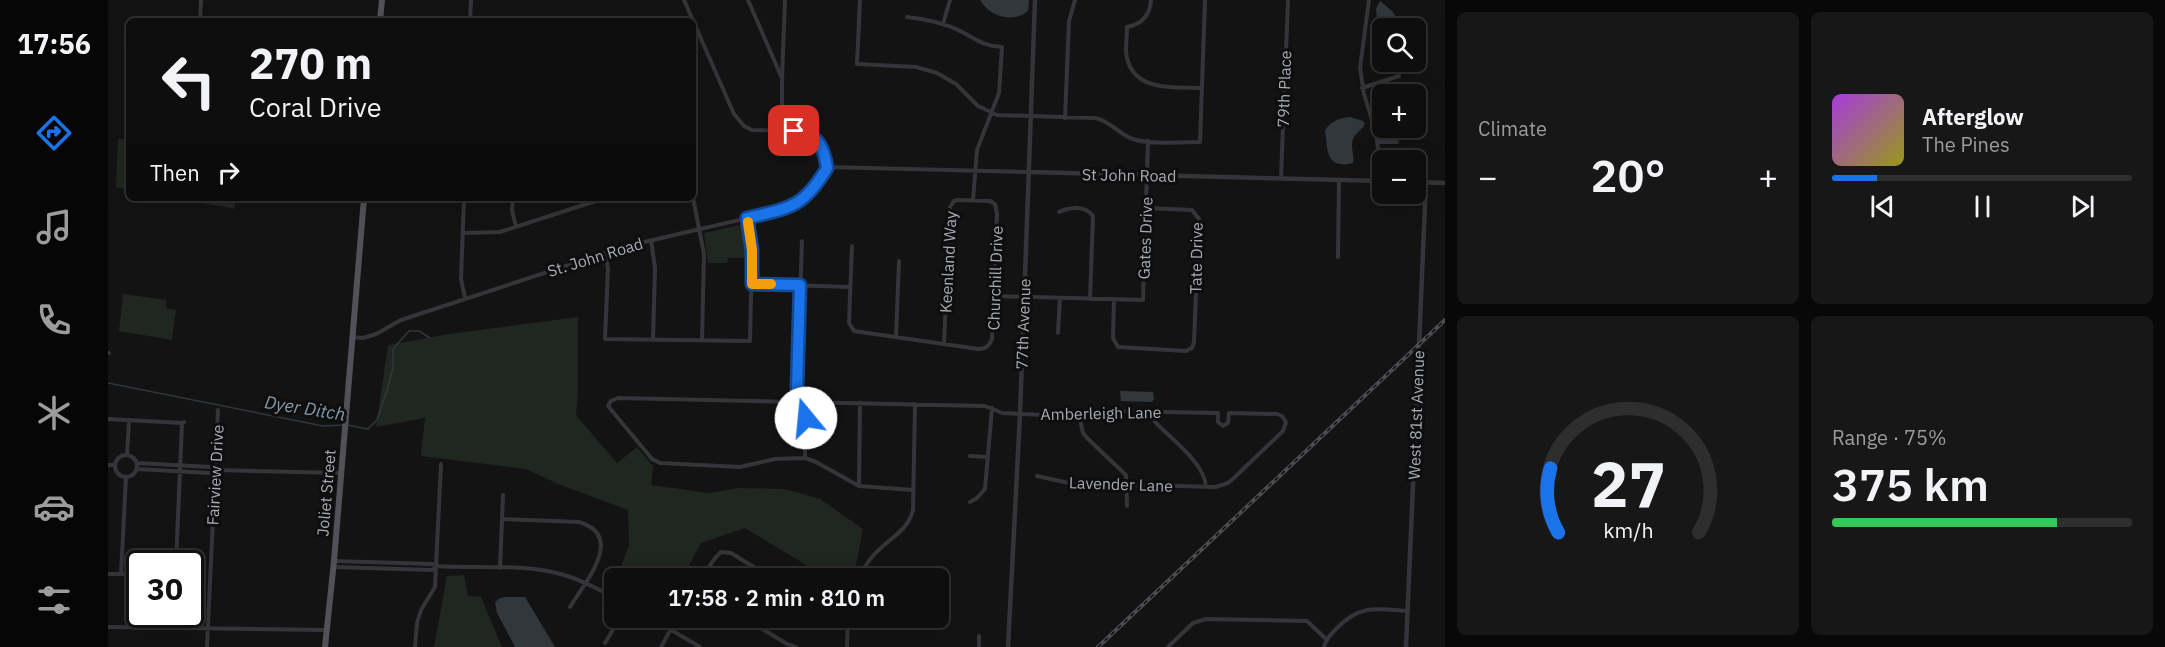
<!DOCTYPE html>
<meta charset="utf-8">
<style>
body{margin:0;font-family:"IBM Plex Sans",sans-serif;background:#171718;color:#f1f3f6;height:100vh;display:flex;flex-direction:column;font-size:22px;white-space:nowrap}
*{box-sizing:border-box;margin:0}
p{font-size:20px;color:#9b9c9e}
.icon{flex:none;width:33px;height:33px;fill:none;stroke:currentColor;stroke-width:2;stroke-linecap:round;stroke-linejoin:round}
.map{position:relative;flex:1;overflow:hidden}
.panel{display:flex;flex-direction:column;gap:12px;padding:12px;background:#080808;width:720px}
.panel>*{flex:none}
.hud{position:absolute;left:18px;top:18px;width:570px;height:183px;border-radius:9px;box-shadow:0 6px 24px #0002,0 0 0 2px #2e2e2f;background:#0e0e0f;color:#f1f3f6;overflow:hidden}
.controls{position:absolute;left:1264px;top:18px;display:grid;gap:12px}
.controls a{display:grid;place-items:center;width:54px;height:54px;border-radius:9px;background:#0e0e0f;box-shadow:0 6px 24px #0002,0 0 0 2px #2e2e2f;font-size:30px}
.speed{position:absolute;left:18px;top:550px;display:flex;gap:12px;font-size:30px;font-weight:700;text-align:center}
.speed>*{display:grid;place-content:center;width:78px;height:78px;border-radius:50%;background:#0e0e0f;box-shadow:0 6px 24px #0002,0 0 0 2px #2e2e2f;line-height:1}
.speed .limit{border:3px solid #111;border-radius:9px;background:#fff;color:#111}
.pin{position:absolute;display:grid;place-items:center;width:51px;height:51px;color:#fff;margin:-26px;border-radius:12px;box-shadow:0 3px 9px #0006}
.me{position:absolute;width:66px;margin:-33px;rotate:343deg;stroke-linejoin:round;filter:drop-shadow(0 0 4px #0008)}
.turn{display:flex;align-items:center;gap:21px;height:126px;padding:0 24px;font-size:27px}
.turn .icon{width:78px;height:78px;stroke-width:2.5}
.turn b{display:block;font-size:42px;line-height:51px}
.then{display:flex;align-items:center;height:57px;padding:0 24px;background:#0003;gap:12px;font-size:22px}
.big{font-size:45px;font-weight:600;line-height:1.1}
.panel .widget{flex:1;display:flex;flex-direction:column;justify-content:center;gap:9px;min-width:0;padding:0 21px;border-radius:9px;background:#171718}
.panel .dial{align-items:center;gap:0}
.dial svg{height:156px;overflow:visible;fill:none;stroke:#2e2e2f;stroke-width:7;stroke-linecap:round;text-anchor:middle}
.dial text{fill:#f1f3f6;stroke:none}
.song{display:flex;align-items:center;gap:18px}
.cover{width:72px;height:72px;border-radius:9px;background:linear-gradient(135deg,hsl(280 70% 55%),hsl(60 70% 35%))}
.played{height:6px;border-radius:3px;background:linear-gradient(90deg,#1a73e8 15%,#2e2e2f 15%)}
.keys{display:flex;justify-content:space-around;direction:ltr}
.heat{display:flex;justify-content:space-between;align-items:center;font-size:33px;direction:ltr}
.charge{height:9px;border-radius:4px;background:linear-gradient(90deg,#34c759 75%,#2e2e2f 0)}
.panel .tiles{flex:1;display:grid;gap:12px;grid-template-columns:repeat(2,1fr)}
.trip{position:absolute;left:496px;top:568px;width:345px;height:60px;border-radius:9px;background:#0e0e0f;box-shadow:0 6px 24px #0002,0 0 0 2px #2e2e2f;font-weight:600;line-height:60px;text-align:center}
main{display:flex;flex:1;min-height:0}
.dock{display:flex;flex-direction:column;width:108px;justify-content:space-around;align-items:center;background:#060606;color:#9b9c9e}
.dock .icon{width:42px;height:42px}
.dock .selected{color:#1a73e8}
.dock b{font-size:27px;color:#f1f3f6}
.map>svg:first-child{display:block}
.green{fill:#202620}
.water{fill:#30383d}
.lines{fill:none;stroke-linecap:round;stroke-linejoin:round}
.stream{stroke:#30383d;stroke-width:1.5}
.minor{stroke:#343539;stroke-width:4}
.tertiary{stroke:#343539;stroke-width:4.5}
.primary{stroke:#515257;stroke-width:6}
.rail-casing{stroke:#4c4d52;stroke-width:4}
.rail{stroke:#0e0e0f;stroke-width:1.5;stroke-dasharray:4.5;stroke-linecap:butt}
.route-casing{stroke:#114b97;stroke-width:15}
.route{stroke:#1a73e8;stroke-width:10}
.slow{stroke:#f59e0b;stroke-width:10}
.labels{text-anchor:middle;dominant-baseline:central;stroke-width:6;stroke-linejoin:round;paint-order:stroke}
.street-label{font-size:16px;fill:#a6abb3;stroke:#0e0e0f}
.water-label{font-size:18px;font-style:italic;fill:#8198aa;stroke:#0e0e0f}
</style>
<main>
<nav class="dock">
<b>17:56</b>
<svg class="icon selected" aria-label="directions" viewBox="0 0 24 24"><path d="M12 3l9 9-9 9-9-9zM9 14v-3h6M13 9l2 2-2 2"/></svg>
<svg class="icon" aria-label="music" viewBox="0 0 24 24"><path d="M9 18V5l10-2v13"/><circle cx="6" cy="18" r="3"/><circle cx="16" cy="16" r="3"/></svg>
<svg class="icon" aria-label="phone" viewBox="0 0 24 24"><path d="M5 4h4l2 5-3 2q2 4 5 5l2-3 5 2v4C11 20 4 13 5 4z"/></svg>
<svg class="icon" aria-label="climate" viewBox="0 0 24 24"><path d="M12 3v18M4 7l16 10M4 17L20 7"/></svg>
<svg class="icon" aria-label="car" viewBox="0 0 24 24"><path d="M5 17H2v-5l4-1 3-4h7l3 4 3 1v5h-3M9 17h6M6 11h13"/><circle cx="7" cy="17" r="2"/><circle cx="17" cy="17" r="2"/></svg>
<svg class="icon" aria-label="filters" viewBox="0 0 24 24"><path d="M4 7h16M4 17h16"/><circle cx="9" cy="7" r="2"/><circle cx="15" cy="17" r="2"/></svg>
</nav>
<div class="map">
<svg width="1337" height="647" viewBox="0 0 1337 647">
<rect width="100%" height="100%" fill="#131314"/>
<path class="green" d="M10 139H21V190L8 187Z
M66 198H127V209Z
M636 224 640 258H620L619 263H600L596 233Z
M15 294 58 300V308L68 310 64 340 11 331Z
M470 317V392L468 415 509 463 529 447 545 466 543 485 601 493 631 488 677 489 712 499 755 529 748 565 721 579 637 528 593 543 574 579H521L510 574 521 545 520 510 450 484 418 469 313 456 317 418 268 427 280 345 341 334Z
M356 575 360 596 373 597 394 647H326L339 576Z"/>
<path class="water" d="M872 0H921L920 11C905 24 881 16 872 0Z
M1272 1 1284 11 1295 28H1283L1277 22 1269 20 1268 9Z
M1242 117 1255 121 1257 124C1254 130 1247 133 1245 139 1242 148 1247 156 1245 163 1218 169 1220 152 1217 131 1222 121 1232 118 1242 117Z
M1012 391 1045 392 1046 399 1044 402 1013 401Z
M397 597H417L447 647H407L389 613 387 602 392 598Z"/>
<g class="lines">
<path class="stream" d="M0 383 215 426 235 425
M239 425 260 429 269 420 280 387 285 368V349L301 331H311L322 338"/>
<path class="minor" d="M576 0 626 114 636 126 644 130 698 131C712 139 717 152 719 167
M640 0 673 76
M752 0 749 64 808 67 829 73 848 84 870 106 889 115 987 118C1003 121 1010 134 1025 139 1042 145 1073 142 1092 142L1097 0
M1043 0C1042 15 1034 24 1019 27 1019 35 1018 43 1018 51 1021 92 1064 87 1094 88
M1261 0 1252 68 1256 94 1268 133 1271 157 1270 181
M799 17C819 19 837 23 854 32 868 39 877 47 894 47L891 93 869 150 865 200
M92 21 93 0
M362 21 363 0
M835 24 842 0
M1254 88 1291 76
M957 118 961 21 967 0
M674 130V79L677 0
M1270 142H1289
M719 167 921 172
M1173 178 1180 0
M1266 181 1269 153
M356 198 353 279 357 298
M405 198 404 210 408 227
M585 198 596 254 594 340
M951 212C962 207 977 205 985 216L982 299
M355 233 392 232 497 198
M543 240 547 268 545 339
M694 241 689 388 691 398 697 412V458
M744 246 741 323 746 331 870 349C878 349 881 346 884 339L889 214 887 204 882 201 850 200 846 201 842 207 836 344
M497 253 500 268 497 339 642 341 644 250 639 218
M1230 257 1231 180
M644 284 742 287
M886 296 1035 300 1040 141
M1006 300 1005 338 1010 347 1078 351 1084 348 1086 342 1091 219 1084 210 1038 208
M950 333 952 298
M244 337 255 338 268 334 293 320 519 246 683 208 700 195 719 167
M788 337 791 261
M0 353H1
M1046 412 1047 422 1050 425C1066 441 1097 464 1098 487
M971 415 975 433 979 438 1018 475 1019 506
M0 419 74 423
M7 466a11 11 0 1 1 22 0a11 11 0 1 1-22 0Z
M19 455 21 420
M862 456 880 457
M29 463 102 467 107 470 233 473
M0 465H7
M29 469 102 473 106 470
M751 486 752 403
M805 490 751 486 708 462 697 458 667 459 632 467 552 463 544 459 500 406 503 401 510 398 877 406 894 413 959 416 998 411 1110 413V422L1115 426 1120 423 1121 413 1169 414 1174 416 1178 422 1175 431 1127 477 1120 483 1108 487 961 483 929 476
M862 502 869 498 877 489 884 408
M395 519 471 522C518 536 477 582 462 607
M226 561 325 564 329 566C370 569 416 563 456 575 474 580 490 589 507 598
M68 564 74 423 76 422
M226 567 324 570 328 567
M392 568 395 495
M755 570 769 579
M0 574H32
M13 574 18 477
M593 579 607 558 613 552 623 553 665 579
M750 579C756 567 763 556 774 547 787 535 800 529 805 510L807 404
M543 618 592 647
M636 618 679 644 688 647
M0 627 218 630
M871 636V647
M497 643 512 618
M99 647 110 410
M307 647 309 623 313 610 327 587 333 464
M553 647 569 618
M739 647 740 618
M1060 647 1085 623 1098 619 1199 621 1218 639
M1216 647C1218 639 1223 634 1229 628 1252 604 1269 609 1300 611"/>
<path class="tertiary" d="M921 172 1275 181
M1308 182 1337 183
M900 647 912 414 927 0
M1298 647 1318 182"/>
<path class="primary" d="M272 21 274 0
M217 647 226 561 256 198"/>
<g class="rail-casing">
<path id="rail" d="M990 647 1337 320"/>
</g>
<use href="#rail" class="rail"/>
</g>
<g class="lines">
<g class="route-casing">
<path id="route" d="M686 131C709 132 716 147 719 168 695 208 682 208 639 218L644 250V284L692 285 689 388C690 399 697 407 698 418"/>
</g>
<use href="#route" class="route"/>
<path class="slow" d="M640 222 644 250V284H663"/>
</g>
<g class="labels">
<g class="street-label">
<text transform="translate(1176 89) rotate(-88)">79th Place</text>
<text transform="translate(1021 175) rotate(1)">St John Road</text>
<text transform="translate(1037 238) rotate(-88)">Gates Drive</text>
<text transform="translate(487 257) rotate(-17)">St. John Road</text>
<text transform="translate(1088 258) rotate(-89)">Tate Drive</text>
<text transform="translate(840 262) rotate(-87)">Keenland Way</text>
<text transform="translate(887 278) rotate(-88)">Churchill Drive</text>
<text transform="translate(915 324) rotate(-88)">77th Avenue</text>
<text transform="translate(993 413) rotate(-1)">Amberleigh Lane</text>
<text transform="translate(1308 415) rotate(-88)">West 81st Avenue</text>
<text transform="translate(107 475) rotate(-87)">Fairview Drive</text>
<text transform="translate(1013 484) rotate(2)">Lavender Lane</text>
<text transform="translate(218 493) rotate(-85)">Joliet Street</text>
</g>
<g class="water-label">
<text transform="translate(197 408) rotate(9)">Dyer Ditch</text>
</g>
</g>
</svg>
<div class="controls">
<a><svg class="icon" aria-label="search" viewBox="0 0 24 24"><circle cx="10" cy="10" r="6"/><path d="M15 15l6 6"/></svg></a>
<a>+</a>
<a>−</a>
</div>
<div class="speed"><div class="limit">30</div></div>
<div class="pin" style="left:686px;top:131px;background:#d93025"><svg class="icon" aria-label="arrive" viewBox="0 0 24 24"><path d="M6 21V4h12l-3 4 3 4H6"/></svg></div>
<svg class="me" style="left:698px;top:418px" viewBox="-20 -20 40 40"><circle r="19" fill="#fff"/><path d="M0-13L10 11 0 6-10 11z" fill="#1a73e8"/></svg>
<div class="trip">17:58 · 2 min · 810 m</div>
<div class="hud">
<div class="turn"><svg class="icon" aria-label="left" viewBox="0 0 24 24"><path d="M17 20v-9H6M10 6l-5 5 5 5"/></svg><div><b>270 m</b>Coral Drive</div></div>
<div class="then">Then<svg class="icon" aria-label="right" viewBox="0 0 24 24"><path d="M7 20v-9h11M14 6l5 5-5 5"/></svg></div>
</div>
</div>
<section class="panel">
<div class="tiles">
<div class="widget"><p>Climate</p>
<div class="heat"><a>−</a><b class="big">20°</b><a>+</a></div>
</div>
<div class="widget">
<div class="song"><i class="cover"></i><div><b>Afterglow</b><p>The Pines</p></div></div>
<div class="played"></div>
<div class="keys"><svg class="icon" aria-label="previous" viewBox="0 0 24 24"><path d="M18 5L8 12l10 7zM5 5v14"/></svg><svg class="icon" aria-label="pause" viewBox="0 0 24 24"><path d="M8 5v14M16 5v14"/></svg><svg class="icon" aria-label="next" viewBox="0 0 24 24"><path d="M6 5l10 7-10 7zM19 5v14"/></svg></div>
</div>
<div class="widget dial"><svg viewBox="0 0 100 80">
<path d="M14 69A42 42 0 1 1 86 69"/>
<path d="M14 69A42 42 0 0 1 10 36" stroke="#1a73e8"/>
<text x="50" y="56" font-size="32" font-weight="700">27</text>
<text x="50" y="72" font-size="11">km/h</text>
</svg></div>
<div class="widget"><p>Range · 75%</p><b class="big">375 km</b><div class="charge"></div></div>
</div>
</section>
</main>
